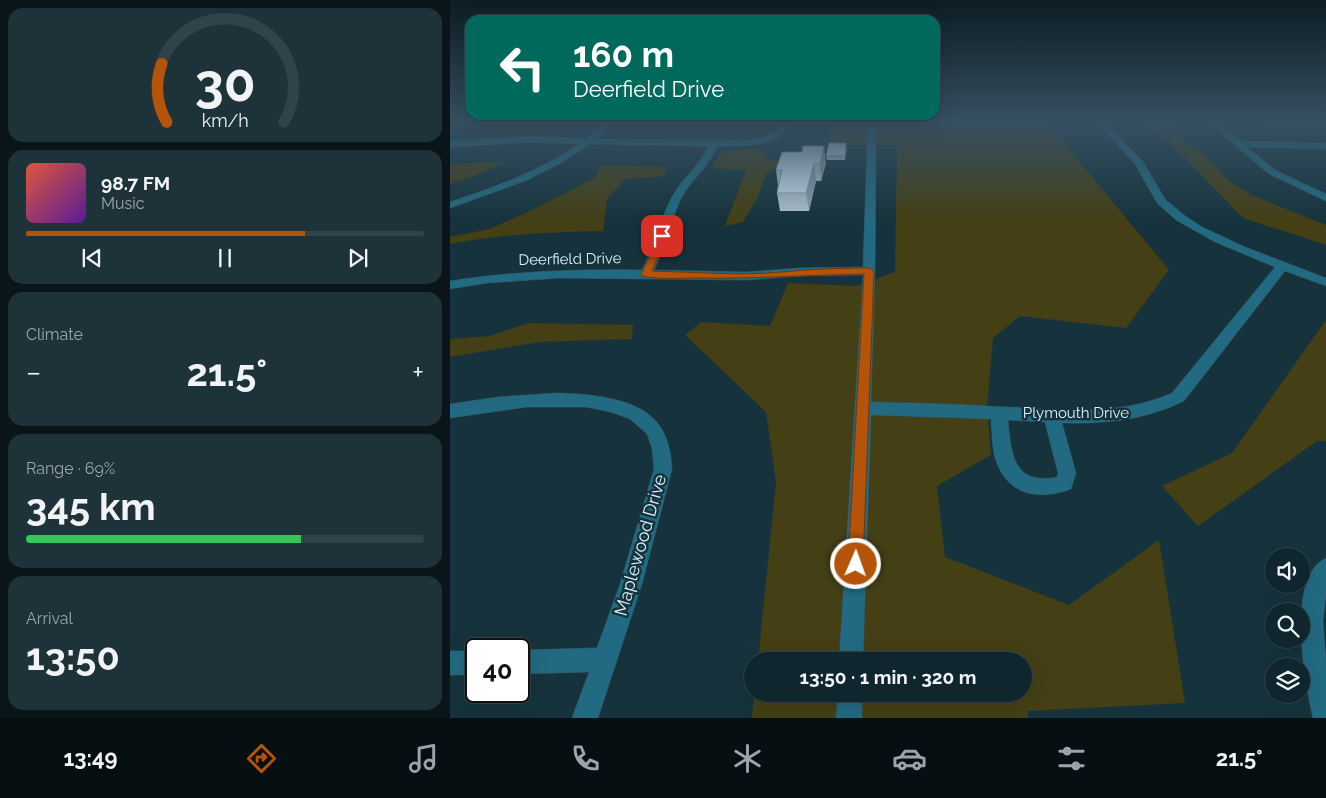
<!DOCTYPE html>
<meta charset="utf-8">
<style>
body{margin:0;font-family:Raleway,sans-serif;background:#1e323a;color:#f1f3f6;height:100vh;display:flex;flex-direction:column;font-size:19px;white-space:nowrap}
*{box-sizing:border-box;margin:0}
p{font-size:16px;color:#9ca5aa}
.icon{flex:none;width:28px;height:28px;fill:none;stroke:currentColor;stroke-width:2;stroke-linecap:round;stroke-linejoin:round}
.map{position:relative;flex:1;overflow:hidden}
.drawer{display:flex;flex-direction:column;gap:8px;padding:8px;background:#091519;width:450px}
.drawer>*{flex:none}
.guide{position:absolute;left:15px;top:15px;width:475px;height:105px;border-radius:15px;box-shadow:0 5px 20px #0002,0 0 0 1px #30434a;background:#00695c;color:#fff;overflow:hidden}
.buttons{position:absolute;left:815px;top:548px;display:grid;gap:10px}
.buttons a{display:grid;place-items:center;width:45px;height:45px;border-radius:50%;background:#10262e;box-shadow:0 5px 20px #0002,0 0 0 1px #30434a;font-size:25px}
.speed{position:absolute;left:15px;top:638px;display:flex;gap:10px;font-size:25px;font-weight:700;text-align:center}
.speed>*{display:grid;place-content:center;width:65px;height:65px;border-radius:50%;background:#10262e;box-shadow:0 5px 20px #0002,0 0 0 1px #30434a;line-height:1}
.speed .limit{border:2px solid #111;border-radius:8px;background:#fff;color:#111}
.pin{position:absolute;display:grid;place-items:center;width:42px;height:42px;color:#fff;margin:-21px;border-radius:10px;box-shadow:0 2px 8px #0006}
.me{position:absolute;width:55px;margin:-28px;rotate:2deg;stroke-linejoin:round;filter:drop-shadow(0 0 4px #0008)}
.turn{display:flex;align-items:center;gap:18px;height:105px;padding:0 25px;font-size:22px}
.turn .icon{width:65px;height:65px;stroke-width:2.5}
.turn b{display:block;font-size:35px;line-height:42px}
.big{font-size:38px;font-weight:700;line-height:1.1}
.drawer .tile{flex:1;display:flex;flex-direction:column;justify-content:center;gap:8px;min-width:0;padding:0 18px;border-radius:15px;background:#1e323a}
.drawer .dial{align-items:center;gap:0}
.dial svg{height:130px;overflow:visible;fill:none;stroke:#30434a;stroke-width:7;stroke-linecap:round;text-anchor:middle}
.dial text{fill:#f1f3f6;stroke:none}
.song{display:flex;align-items:center;gap:15px}
.cover{width:60px;height:60px;border-radius:8px;background:linear-gradient(135deg,hsl(10 70% 55%),hsl(270 70% 35%))}
.played{height:5px;border-radius:2px;background:linear-gradient(90deg,#b45309 70%,#30434a 70%)}
.keys{display:flex;justify-content:space-around;direction:ltr}
.heat{display:flex;justify-content:space-between;align-items:center;font-size:28px;direction:ltr}
.charge{height:8px;border-radius:4px;background:linear-gradient(90deg,#34c759 69%,#30434a 0)}
.trip{position:absolute;left:294px;top:652px;width:288px;height:50px;border-radius:25px;background:#10262e;box-shadow:0 5px 20px #0002,0 0 0 1px #30434a;font-weight:700;line-height:50px;text-align:center}
.tab-bar{display:flex;height:80px;justify-content:space-around;align-items:center;background:#060f12;color:#9ca5aa}
.tab-bar .icon{width:35px;height:35px}
.tab-bar .active{color:#b45309}
.tab-bar b{font-size:22px;color:#f1f3f6}
main{display:flex;flex:1;min-height:0}
.map>svg:first-child{display:block}
.green{fill:#443f15}
.lines{fill:none;stroke-linecap:round;stroke-linejoin:round}
.minor-casing{stroke:#344e57;stroke-width:1}
.minor{fill:#226a81;fill-rule:evenodd}
.wall{fill:#aec1cf}
.shaded-wall{fill:#8d9da9}
.building{fill:#cae0f1;stroke:#8d9da9}
.route{fill:#b45309;stroke:#753606}
.labels{text-anchor:middle;dominant-baseline:central;stroke-width:5;stroke-linejoin:round;paint-order:stroke}
.street-label{font-size:15px;fill:#d9f2fb;stroke:#16333d}
.near-street-label{font-size:18px;fill:#d9f2fb;stroke:#16333d}
</style>
<main>
<section class="drawer">
<div class="tile dial"><svg viewBox="0 0 100 80">
<path d="M14 69A42 42 0 1 1 86 69"/>
<path d="M14 69A42 42 0 0 1 11 33" stroke="#b45309"/>
<text x="50" y="56" font-size="32" font-weight="700">30</text>
<text x="50" y="72" font-size="11">km/h</text>
</svg></div>
<div class="tile">
<div class="song"><i class="cover"></i><div><b>98.7 FM</b><p>Music</p></div></div>
<div class="played"></div>
<div class="keys"><svg class="icon" aria-label="previous" viewBox="0 0 24 24"><path d="M18 5L8 12l10 7zM5 5v14"/></svg><svg class="icon" aria-label="pause" viewBox="0 0 24 24"><path d="M8 5v14M16 5v14"/></svg><svg class="icon" aria-label="next" viewBox="0 0 24 24"><path d="M6 5l10 7-10 7zM19 5v14"/></svg></div>
</div>
<div class="tile"><p>Climate</p>
<div class="heat"><a>−</a><b class="big">21.5°</b><a>+</a></div>
</div>
<div class="tile"><p>Range · 69%</p><b class="big">345 km</b><div class="charge"></div></div>
<div class="tile"><p>Arrival</p><b class="big">13:50</b></div>
</section>
<div class="map">
<svg width="876" height="718" viewBox="0 0 876 718">
<rect width="100%" height="100%" fill="#16333d"/>
<path class="green" d="M208 121H295L293 125 205 124Z
M383 121H596L719 270 676 328 570 316 543 338 537 409 541 455 487 486 495 557 619 605 709 540 735 703 578 711V718H302L304 694H572V661H308L326 482 316 412 235 335 251 322 320 326 338 283 406 286 445 272 447 145H378Z
M693 121H718L733 142 755 155 779 181 804 196 876 225V245L793 218 714 137Z
M807 121H876V126L861 127 811 124Z
M308 148 318 159 334 161 316 174 308 197 293 222 275 226 296 170 262 168 272 151Z
M55 162 24 176 0 184V164Z
M150 165 216 167 215 176 176 179 157 199 153 231C100 232 52 234 0 244V237L39 229 78 212 146 177Z
M876 320V441H867L748 526 712 486 782 453Z
M79 323 183 325 182 339 90 342 0 357V339L39 336Z"/>
<g class="lines">
<g class="minor-casing">
<path id="minor" d="M156 121H164L146 139 299 140C314 137 327 134 335 121H343C330 148 293 146 267 146 258 169 243 177 232 197 220 220 216 247 204 270L295 272 351 268 413 267 418 121H426L425 271 421 402C465 403 510 404 554 407 610 409 669 417 722 393L825 267 765 242 726 220 707 203 685 164 646 121H654L692 160 715 199 734 215 752 227 795 247 876 278V286L835 271 734 401C695 420 655 424 612 423L626 473 621 489C586 502 554 494 544 454 542 443 542 431 541 419L421 415 413 661H389L413 275 351 276 295 280 110 278 37 283 0 289V281C64 271 127 269 192 270 204 246 210 219 223 195 233 177 250 166 258 146L140 144 109 164 75 181 0 208V202C45 187 90 171 129 144L83 142 0 147V141L83 136 136 139ZM558 420 595 422 608 473 607 477C563 486 561 453 558 420Z
M757 121H766L791 141 876 143V149L797 147 825 170 876 194V201L819 174Z
M107 393C138 394 193 397 211 428 219 440 221 455 222 469L192 584 148 718H122L139 672 69 674V650L147 648 170 584 204 469 202 448 197 434 180 419 161 412 136 407H77L0 418V404L48 397Z
M876 558V595L873 621 876 662V718H863C855 684 835 576 876 558Z
M0 651H26V675H0Z
M388 694H412V718H386Z"/>
</g>
<use href="#minor" class="minor"/>
</g>
<path class="wall" d="M397 147 395 160H377L376 156Z
M332 152 376 163 371 181H366L359 211H330L327 193 328 185 326 170Z"/>
<path class="shaded-wall" d="M374 146 376 163 371 181 370 164Z
M364 164 366 181 359 211 356 193Z"/>
<path class="building" d="M379 143H396L395 156H376Z
M353 146H374L370 164H364L356 193H327L332 170H326L332 152H352Z"/>
<linearGradient id="sky" x2="0" y2="1"><stop stop-color="#0c1c22"/><stop offset="0.55" stop-color="#365062"/><stop offset="1" stop-color="#365062" stop-opacity="0"/></linearGradient>
<rect width="876" height="221" fill="url(#sky)"/>
<path class="route" d="M212 233 217 236 202 271C245 272 289 276 332 272 361 269 389 268 419 268L424 271 413 564 411 569 406 572 400 569 398 564 414 274C358 275 303 279 246 278 229 278 209 280 192 276L191 274 202 252 208 236Z"/>
<g class="labels">
<g class="street-label">
<text transform="translate(120 259) rotate(-1)">Deerfield Drive</text>
<text x="626" y="413">Plymouth Drive</text>
</g>
<g class="near-street-label">
<text transform="translate(190 545) rotate(-74)">Maplewood Drive</text>
</g>
</g>
</svg>
<div class="buttons">
<a><svg class="icon" aria-label="sound" viewBox="0 0 24 24"><path d="M4 9h4l5-4v14l-5-4H4zM17 9q2 3 0 6"/></svg></a>
<a><svg class="icon" aria-label="search" viewBox="0 0 24 24"><circle cx="10" cy="10" r="6"/><path d="M15 15l6 6"/></svg></a>
<a><svg class="icon" aria-label="layers" viewBox="0 0 24 24"><path d="M12 4l9 5-9 5-9-5zM3 14l9 5 9-5"/></svg></a>
</div>
<div class="speed"><div class="limit">40</div></div>
<div class="pin" style="left:212px;top:236px;background:#d93025"><svg class="icon" aria-label="arrive" viewBox="0 0 24 24"><path d="M6 21V4h12l-3 4 3 4H6"/></svg></div>
<svg class="me" style="left:406px;top:564px" viewBox="-20 -20 40 40"><circle r="17" fill="#b45309" stroke="#fff" stroke-width="3"/><path d="M0-11L8 9 0 5-8 9z" fill="#fff"/></svg>
<div class="trip">13:50 · 1 min · 320 m</div>
<div class="guide">
<div class="turn"><svg class="icon" aria-label="left" viewBox="0 0 24 24"><path d="M17 20v-9H6M10 6l-5 5 5 5"/></svg><div><b>160 m</b>Deerfield Drive</div></div>
</div>
</div>
</main>
<nav class="tab-bar">
<b>13:49</b>
<svg class="icon active" aria-label="directions" viewBox="0 0 24 24"><path d="M12 3l9 9-9 9-9-9zM9 14v-3h6M13 9l2 2-2 2"/></svg>
<svg class="icon" aria-label="music" viewBox="0 0 24 24"><path d="M9 18V5l10-2v13"/><circle cx="6" cy="18" r="3"/><circle cx="16" cy="16" r="3"/></svg>
<svg class="icon" aria-label="phone" viewBox="0 0 24 24"><path d="M5 4h4l2 5-3 2q2 4 5 5l2-3 5 2v4C11 20 4 13 5 4z"/></svg>
<svg class="icon" aria-label="climate" viewBox="0 0 24 24"><path d="M12 3v18M4 7l16 10M4 17L20 7"/></svg>
<svg class="icon" aria-label="car" viewBox="0 0 24 24"><path d="M5 17H2v-5l4-1 3-4h7l3 4 3 1v5h-3M9 17h6M6 11h13"/><circle cx="7" cy="17" r="2"/><circle cx="17" cy="17" r="2"/></svg>
<svg class="icon" aria-label="filters" viewBox="0 0 24 24"><path d="M4 7h16M4 17h16"/><circle cx="9" cy="7" r="2"/><circle cx="15" cy="17" r="2"/></svg>
<b>21.5°</b>
</nav>
